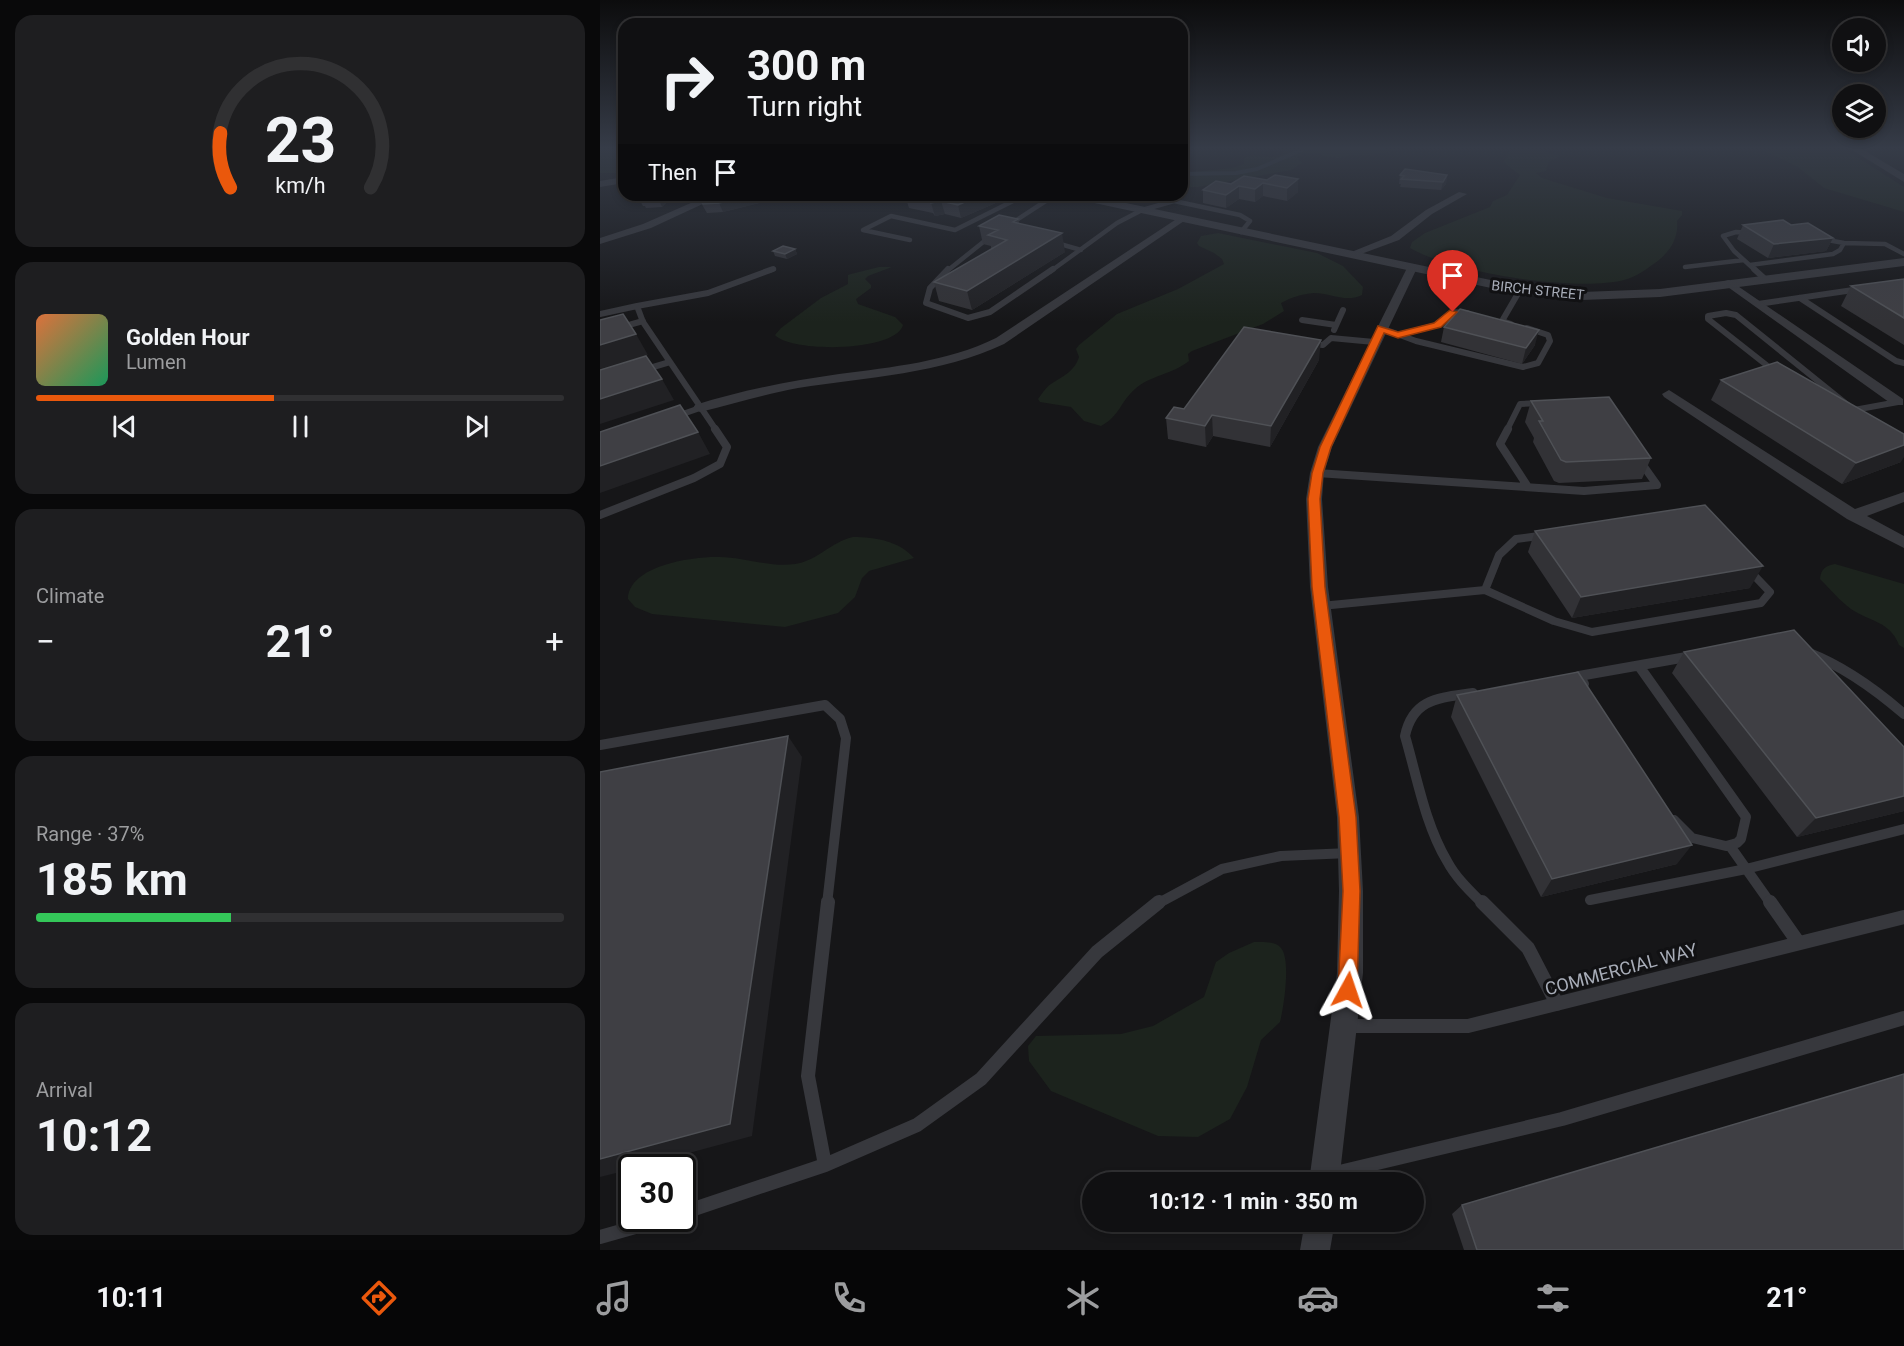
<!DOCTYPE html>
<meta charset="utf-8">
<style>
body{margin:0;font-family:Roboto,sans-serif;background:#1e1e20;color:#f1f3f6;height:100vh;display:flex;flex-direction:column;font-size:22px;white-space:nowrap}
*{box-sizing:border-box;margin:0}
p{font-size:20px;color:#9c9d9f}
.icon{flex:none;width:33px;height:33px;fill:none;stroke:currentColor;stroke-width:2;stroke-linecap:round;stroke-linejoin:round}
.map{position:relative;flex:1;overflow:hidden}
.side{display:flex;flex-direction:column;gap:15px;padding:15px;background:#09090a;width:600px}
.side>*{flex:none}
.top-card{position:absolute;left:18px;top:18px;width:570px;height:183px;border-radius:18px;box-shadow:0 3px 9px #0003,0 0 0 2px #303032;background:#101012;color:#f1f3f6;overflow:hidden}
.fabs{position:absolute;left:1232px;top:18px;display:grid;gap:12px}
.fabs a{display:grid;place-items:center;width:54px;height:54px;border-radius:50%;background:#101012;box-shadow:0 3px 9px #0003,0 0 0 2px #303032;font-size:30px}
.speed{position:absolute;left:18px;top:1154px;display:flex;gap:12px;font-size:30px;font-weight:700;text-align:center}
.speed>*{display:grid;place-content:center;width:78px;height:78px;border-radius:50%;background:#101012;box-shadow:0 3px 9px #0003,0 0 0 2px #303032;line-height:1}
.speed .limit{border:3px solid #111;border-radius:9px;background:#fff;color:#111}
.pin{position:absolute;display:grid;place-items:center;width:51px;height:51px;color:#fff;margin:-62px -26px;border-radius:50% 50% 50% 0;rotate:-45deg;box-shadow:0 0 6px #0007}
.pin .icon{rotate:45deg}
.me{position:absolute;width:66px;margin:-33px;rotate:5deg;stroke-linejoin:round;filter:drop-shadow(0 0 4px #0008)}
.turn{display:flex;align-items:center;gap:21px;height:126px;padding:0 30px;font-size:27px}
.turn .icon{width:78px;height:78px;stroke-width:2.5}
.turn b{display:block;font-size:42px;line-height:51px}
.then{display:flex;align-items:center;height:57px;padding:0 30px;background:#0003;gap:12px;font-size:22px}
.big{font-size:45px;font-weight:700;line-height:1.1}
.side .tile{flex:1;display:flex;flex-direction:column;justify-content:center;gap:9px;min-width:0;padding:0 21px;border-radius:18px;background:#1e1e20}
.side .dial{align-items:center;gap:0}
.dial svg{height:156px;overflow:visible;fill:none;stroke:#303032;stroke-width:7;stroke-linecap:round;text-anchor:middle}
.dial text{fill:#f1f3f6;stroke:none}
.song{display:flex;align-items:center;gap:18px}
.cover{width:72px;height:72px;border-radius:9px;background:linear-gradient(135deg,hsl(20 70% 55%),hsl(150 70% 35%))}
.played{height:6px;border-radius:3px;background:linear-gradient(90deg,#ea580c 45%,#303032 45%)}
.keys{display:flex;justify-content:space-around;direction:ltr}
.heat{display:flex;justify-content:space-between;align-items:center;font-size:33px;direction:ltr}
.charge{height:9px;border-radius:4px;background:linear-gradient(90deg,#34c759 37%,#303032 0)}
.trip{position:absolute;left:482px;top:1172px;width:342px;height:60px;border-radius:30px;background:#101012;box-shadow:0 3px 9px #0003,0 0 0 2px #303032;font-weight:700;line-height:60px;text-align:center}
.tab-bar{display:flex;height:96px;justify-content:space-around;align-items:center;background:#060607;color:#9c9d9f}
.tab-bar .icon{width:42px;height:42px}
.tab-bar .current{color:#ea580c}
.tab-bar b{font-size:27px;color:#f1f3f6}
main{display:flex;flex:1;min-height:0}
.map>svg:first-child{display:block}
.green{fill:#1c231d}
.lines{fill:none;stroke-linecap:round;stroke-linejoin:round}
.stream{stroke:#2c353c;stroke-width:4}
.service-far4{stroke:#37383d;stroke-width:4.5}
.service-far3{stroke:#37383d;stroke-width:6}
.service-far2{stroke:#37383d;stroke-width:8}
.service-far1{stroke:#37383d;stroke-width:10}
.service{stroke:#37383d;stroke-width:14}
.minor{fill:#37383d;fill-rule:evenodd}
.tertiary{fill:#37383d;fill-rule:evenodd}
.wall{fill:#323236}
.shaded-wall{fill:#212124}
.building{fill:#3f3f44;stroke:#4f5156;stroke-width:1.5}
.route{fill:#ea580c;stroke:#983908;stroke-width:1.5}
.labels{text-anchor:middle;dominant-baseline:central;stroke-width:6;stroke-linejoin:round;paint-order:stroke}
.far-street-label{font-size:14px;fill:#a8adb8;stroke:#111113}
.near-street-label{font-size:18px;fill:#a8adb8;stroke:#111113}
</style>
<main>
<section class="side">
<div class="tile dial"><svg viewBox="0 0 100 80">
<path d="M14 69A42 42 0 1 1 86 69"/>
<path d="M14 69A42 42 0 0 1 9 41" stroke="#ea580c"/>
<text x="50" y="56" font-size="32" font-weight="700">23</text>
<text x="50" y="72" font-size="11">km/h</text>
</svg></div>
<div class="tile">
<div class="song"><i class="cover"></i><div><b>Golden Hour</b><p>Lumen</p></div></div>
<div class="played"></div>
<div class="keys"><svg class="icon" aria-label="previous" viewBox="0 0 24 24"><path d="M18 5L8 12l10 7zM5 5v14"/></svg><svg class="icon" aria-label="pause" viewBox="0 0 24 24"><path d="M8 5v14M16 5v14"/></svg><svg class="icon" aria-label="next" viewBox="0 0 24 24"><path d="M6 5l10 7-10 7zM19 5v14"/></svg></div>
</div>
<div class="tile"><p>Climate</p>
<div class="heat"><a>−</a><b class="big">21°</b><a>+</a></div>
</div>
<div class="tile"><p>Range · 37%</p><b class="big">185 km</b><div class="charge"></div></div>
<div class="tile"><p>Arrival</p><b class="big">10:12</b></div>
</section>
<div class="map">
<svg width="1304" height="1250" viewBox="0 0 1304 1250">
<rect width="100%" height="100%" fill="#161618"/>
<path class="green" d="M0 148H24V173H0Z
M679 148H800C781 155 773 155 753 155 748 154 745 158 739 158 725 158 711 148 697 157L702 163 691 170 598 187H582V173L632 168 644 164V158C657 151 668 162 682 154L683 151Z
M913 148H932L960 156 949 162 946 171 936 173 942 178 1007 198 1082 211V215L1077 221C1079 239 1069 253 1055 263 1045 270 1036 277 1024 280 976 292 852 273 810 248L812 242 825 233 890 207 893 201 907 195 920 175 903 162Z
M1178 148H1243L1304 187V212L1224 188 1198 167 1165 151Z
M618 233 717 253 743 266 763 287 762 295C746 303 730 293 714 293 702 294 692 297 681 303L684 311 663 324 592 351 588 354 589 361C573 374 551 375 535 389 520 402 520 416 501 426L484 421 471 407 440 402 438 399C442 394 446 387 451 384 463 376 474 372 479 357L476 349 479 345 517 314 578 289 624 264 622 259 614 253 599 246 597 243 601 236Z
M279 267H292L268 276 265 279 271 285V288L256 299 258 304 295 317 303 325C296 352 191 353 175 335L181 328 221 298 248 284V275L251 274Z
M253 537C276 537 299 541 314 558L269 571 262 578 255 597 238 613 185 627 52 614 35 607 28 599C29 566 90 557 116 557 142 556 169 568 195 564 217 561 231 542 253 537Z
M1235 564 1304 584V648L1299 645C1290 621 1270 622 1251 609 1240 601 1230 589 1220 579 1221 569 1225 566 1235 564Z
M654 942C663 942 675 941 681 948 691 959 684 1007 680 1022L661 1040 647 1087 630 1119 598 1137 558 1136 451 1091 429 1061 428 1046 436 1036 521 1034 553 1026 604 997 616 962 629 953Z"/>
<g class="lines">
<path class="stream" d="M704 148H784
M582 174 636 173 657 169 706 148"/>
<path class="service-far4" d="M400 195 418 199
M409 225 455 195
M1152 233 1136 232 1123 236 1134 251 1156 271
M1222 239 1244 243 1285 244 1304 254
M310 240 263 230 291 216 355 230 425 195
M453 242 481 250
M1150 265 1233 254 1240 250 1244 243
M1085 267 1144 260
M169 271 174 269
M347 271 392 235
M451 271 517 223 542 210 574 201 640 215 650 221 641 232"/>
<path class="service-far3" d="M348 269 330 288 326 303 368 318 390 312 453 269
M1154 269 1165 279
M1200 298 1296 361 1304 363
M1158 304 1260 289
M37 306 108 293 173 269
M0 314 37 306 43 322 116 430
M702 320 736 325
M911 324 902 321 920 290
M781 328 816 341 923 367 938 363 950 341 948 335 927 328
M734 330 743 310
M0 333 43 321
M798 335 837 325 853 312 867 313
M708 344 723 345 731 338 774 342
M43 370 70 362
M1174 371 1108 319V316L1126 313 1136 315 1254 410 1298 402
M74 417 100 408
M907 430 920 404 941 403"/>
<path class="service-far2" d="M908 429 900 444 928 487
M717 473 984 491 1057 485 1040 461
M0 515 94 478 120 464 127 447 115 429
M885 590 954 621 992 632 1161 603 1170 592 1148 569
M721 606 885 590 899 555 916 539 946 535"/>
<path class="service-far1" d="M1209 653C1245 667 1275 689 1304 714
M1039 666 1146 817 1141 839 1137 843 1126 846 1092 838 1074 820
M984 684 979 676 1092 656
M873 693C840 698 813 698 805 736 817 777 825 824 847 861 856 878 870 891 883 904
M0 745 225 705 240 719 246 738 227 904
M1130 846 1171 904
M990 900 1146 869 1304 829
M557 904 622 869 681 856 749 853"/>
<path class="service" d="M882 902 928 948 957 1004
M1170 902 1198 942
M746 1026H868L1304 917
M225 1165 208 1076 228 902
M731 1174 962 1119 1304 1018
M82 1213 225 1165 317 1125 381 1079 497 952 559 902
M0 1237 67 1218"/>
<path class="minor" d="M24 177V183L0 187V181Z
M859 192 867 194 832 214 799 240 753 257 744 255 791 236 826 210Z
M109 195H122L51 228 0 244V238L43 224Z
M581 216 584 217V221L404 344C341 374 267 377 198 388 165 394 133 404 100 412L93 408 95 405C142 390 190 381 239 374 292 367 347 362 396 338Z
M812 265 817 268 732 447 724 473 722 499 728 587 759 817 763 891V973L739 1182H709L737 973 739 891 737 817 710 587 706 499 710 473 718 447 807 268Z
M1129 280 1303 399V405H1293L1125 285V281Z
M1069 390 1255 509 1304 492V502L1267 516 1304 536V548L1247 519 1064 397 1062 394Z
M705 1221H735L730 1250H700Z"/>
<path class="tertiary" d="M1249 148H1260L1304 174V182Z
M465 195H488L919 286 982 292 1060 289 1304 258V266L1060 297 982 300 919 294 471 198Z"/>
</g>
<path class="wall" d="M800 175H847L846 184 841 190 800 187 801 184H799Z
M698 179V192L687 201 663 196 655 202 639 199 626 208 603 203V190L631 184 667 180Z
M37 195H75L67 201V202L62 207 46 208 45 206H43Z
M305 195H397L398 202 361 218 345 214 335 216 333 213 309 208Z
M178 196 167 201 123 212 107 213 104 208 99 199Z
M418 219 419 223 465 252 372 310 339 301 334 282 391 249V246L383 244 379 226Z
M1143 225H1191L1233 238 1226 251 1168 258 1137 239Z
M195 249 197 254 187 259 175 256 173 251Z
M1304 279V345L1241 306 1251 286Z
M844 327 935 345 922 364 841 342Z
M719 360 670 447 613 436 606 447 568 439 566 418 584 409Z
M1121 380 1301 462 1242 484 1111 400Z
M931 401 1051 458 1042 479 959 483 954 481 933 442 934 438 925 422Z
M935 531 1150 588 972 618 928 552Z
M1084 652 1304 747V811L1197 837 1072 673Z
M857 695 1077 864 941 897 851 717Z
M862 1205 1304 1250H864L852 1214Z"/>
<path class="shaded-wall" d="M847 175 846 184 841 190 843 182Z
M698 179V192L687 201V188Z
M663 183V196L655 202V189Z
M639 186V199L626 208V195Z
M61 195H75L67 201V202L62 207 58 198Z
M152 195 178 196 167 201 123 212 119 203Z
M381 195H397L398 202 361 218 358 205Z
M341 201 345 214 335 216 331 203Z
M462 233 465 252 372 310 367 291Z
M1233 238 1226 251 1168 258 1174 244Z
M195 249 197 254 187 259 185 254Z
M939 330 935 345 922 364 926 348Z
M36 334 48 355 0 369V345Z
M721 340 719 360 670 447 671 426Z
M62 379 74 400 0 424V399Z
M612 415 613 436 606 447 605 426Z
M98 432 110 454 0 493V466Z
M1304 445V457L1301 462 1242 484 1256 463Z
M1163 566 1150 588 972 618 981 597Z
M188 736 202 757 152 1136 37 1167H32V1169L0 1177V1159Z
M1304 796V811L1197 837 1216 818Z
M1092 845 1077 864 941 897 952 879Z"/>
<path class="building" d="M805 169 847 175 843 182 801 179 804 176 800 175Z
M675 175 698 179 687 188 663 183 655 189 639 186 626 195 603 190 616 181 631 184 644 176 667 180Z
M40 195H61L58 198 42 199 44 197H38Z
M117 195H152L119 203 103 204 99 199Z
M307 195H381L358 205 341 201 331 203 330 200Z
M399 215 418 219 413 222 462 233 367 291 334 282 407 240 388 235 398 230 379 226Z
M1183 220 1191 225 1208 223 1233 238 1174 244 1143 225Z
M183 246 195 249 185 254 173 251Z
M1304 279V318L1251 286Z
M860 309 939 330 926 348 844 327Z
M23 314 36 334 0 345V320Z
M644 327 721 340 671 426 612 415 605 426 566 418 574 407 584 409Z
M46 356 62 379 0 399V370Z
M1177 362 1304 434V445L1256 463 1121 380Z
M1009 397 1051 458 966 462 961 460 939 421H943L931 401Z
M80 405 98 432 0 466V432Z
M1105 505 1163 566 981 597 935 531Z
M1194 630 1304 747V796L1216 818 1084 652Z
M978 672 1092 845 952 879 857 695Z
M188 736 130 1124 0 1159V772Z
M1304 1074V1250H877L862 1205Z"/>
<linearGradient id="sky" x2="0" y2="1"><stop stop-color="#0c0c0d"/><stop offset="0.46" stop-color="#363c48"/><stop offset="1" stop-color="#363c48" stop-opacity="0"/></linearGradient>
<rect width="1304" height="322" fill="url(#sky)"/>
<path class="route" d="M850 310 857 312 841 327 798 338 784 333 731 447 723 473 720 499 725 587 756 817 760 891 757 990 755 997 748 1000 741 997 738 990 743 891 739 817 712 587 708 499 712 473 720 447 778 326 798 332 834 323Z"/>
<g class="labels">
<g class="far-street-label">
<text transform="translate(938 290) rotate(6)">BIRCH STREET</text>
</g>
<g class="near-street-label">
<text transform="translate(1021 969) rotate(-15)">COMMERCIAL WAY</text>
</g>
</g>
</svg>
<div class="fabs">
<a><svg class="icon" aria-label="sound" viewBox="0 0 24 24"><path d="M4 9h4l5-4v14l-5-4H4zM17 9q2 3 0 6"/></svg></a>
<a><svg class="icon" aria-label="layers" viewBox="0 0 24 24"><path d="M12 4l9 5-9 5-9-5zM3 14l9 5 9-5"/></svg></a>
</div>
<div class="speed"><div class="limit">30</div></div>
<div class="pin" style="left:853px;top:312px;background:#d93025"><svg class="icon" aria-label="arrive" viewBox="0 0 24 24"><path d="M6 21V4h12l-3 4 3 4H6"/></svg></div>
<svg class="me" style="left:748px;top:990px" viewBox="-20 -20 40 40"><path d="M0-17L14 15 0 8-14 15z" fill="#ea580c" stroke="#fff" stroke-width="4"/></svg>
<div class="trip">10:12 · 1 min · 350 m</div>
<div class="top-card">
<div class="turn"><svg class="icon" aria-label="right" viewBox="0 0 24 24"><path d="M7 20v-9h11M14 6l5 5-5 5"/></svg><div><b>300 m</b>Turn right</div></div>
<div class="then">Then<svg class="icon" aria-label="arrive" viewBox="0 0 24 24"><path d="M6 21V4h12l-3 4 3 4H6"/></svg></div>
</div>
</div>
</main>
<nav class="tab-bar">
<b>10:11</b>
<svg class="icon current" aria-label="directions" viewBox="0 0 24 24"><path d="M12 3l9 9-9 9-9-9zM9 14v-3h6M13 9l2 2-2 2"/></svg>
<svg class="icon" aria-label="music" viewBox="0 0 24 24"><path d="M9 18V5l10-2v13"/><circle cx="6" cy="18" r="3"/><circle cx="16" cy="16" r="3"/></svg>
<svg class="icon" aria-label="phone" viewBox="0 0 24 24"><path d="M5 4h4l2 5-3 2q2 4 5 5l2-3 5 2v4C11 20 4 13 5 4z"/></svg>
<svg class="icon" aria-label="climate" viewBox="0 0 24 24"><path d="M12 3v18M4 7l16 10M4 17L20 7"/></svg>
<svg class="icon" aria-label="car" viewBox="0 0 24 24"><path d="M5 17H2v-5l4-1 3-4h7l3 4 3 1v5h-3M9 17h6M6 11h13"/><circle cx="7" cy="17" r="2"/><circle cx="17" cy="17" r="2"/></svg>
<svg class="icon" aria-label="filters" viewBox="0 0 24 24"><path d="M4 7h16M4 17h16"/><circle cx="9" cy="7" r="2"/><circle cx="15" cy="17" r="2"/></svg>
<b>21°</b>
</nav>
